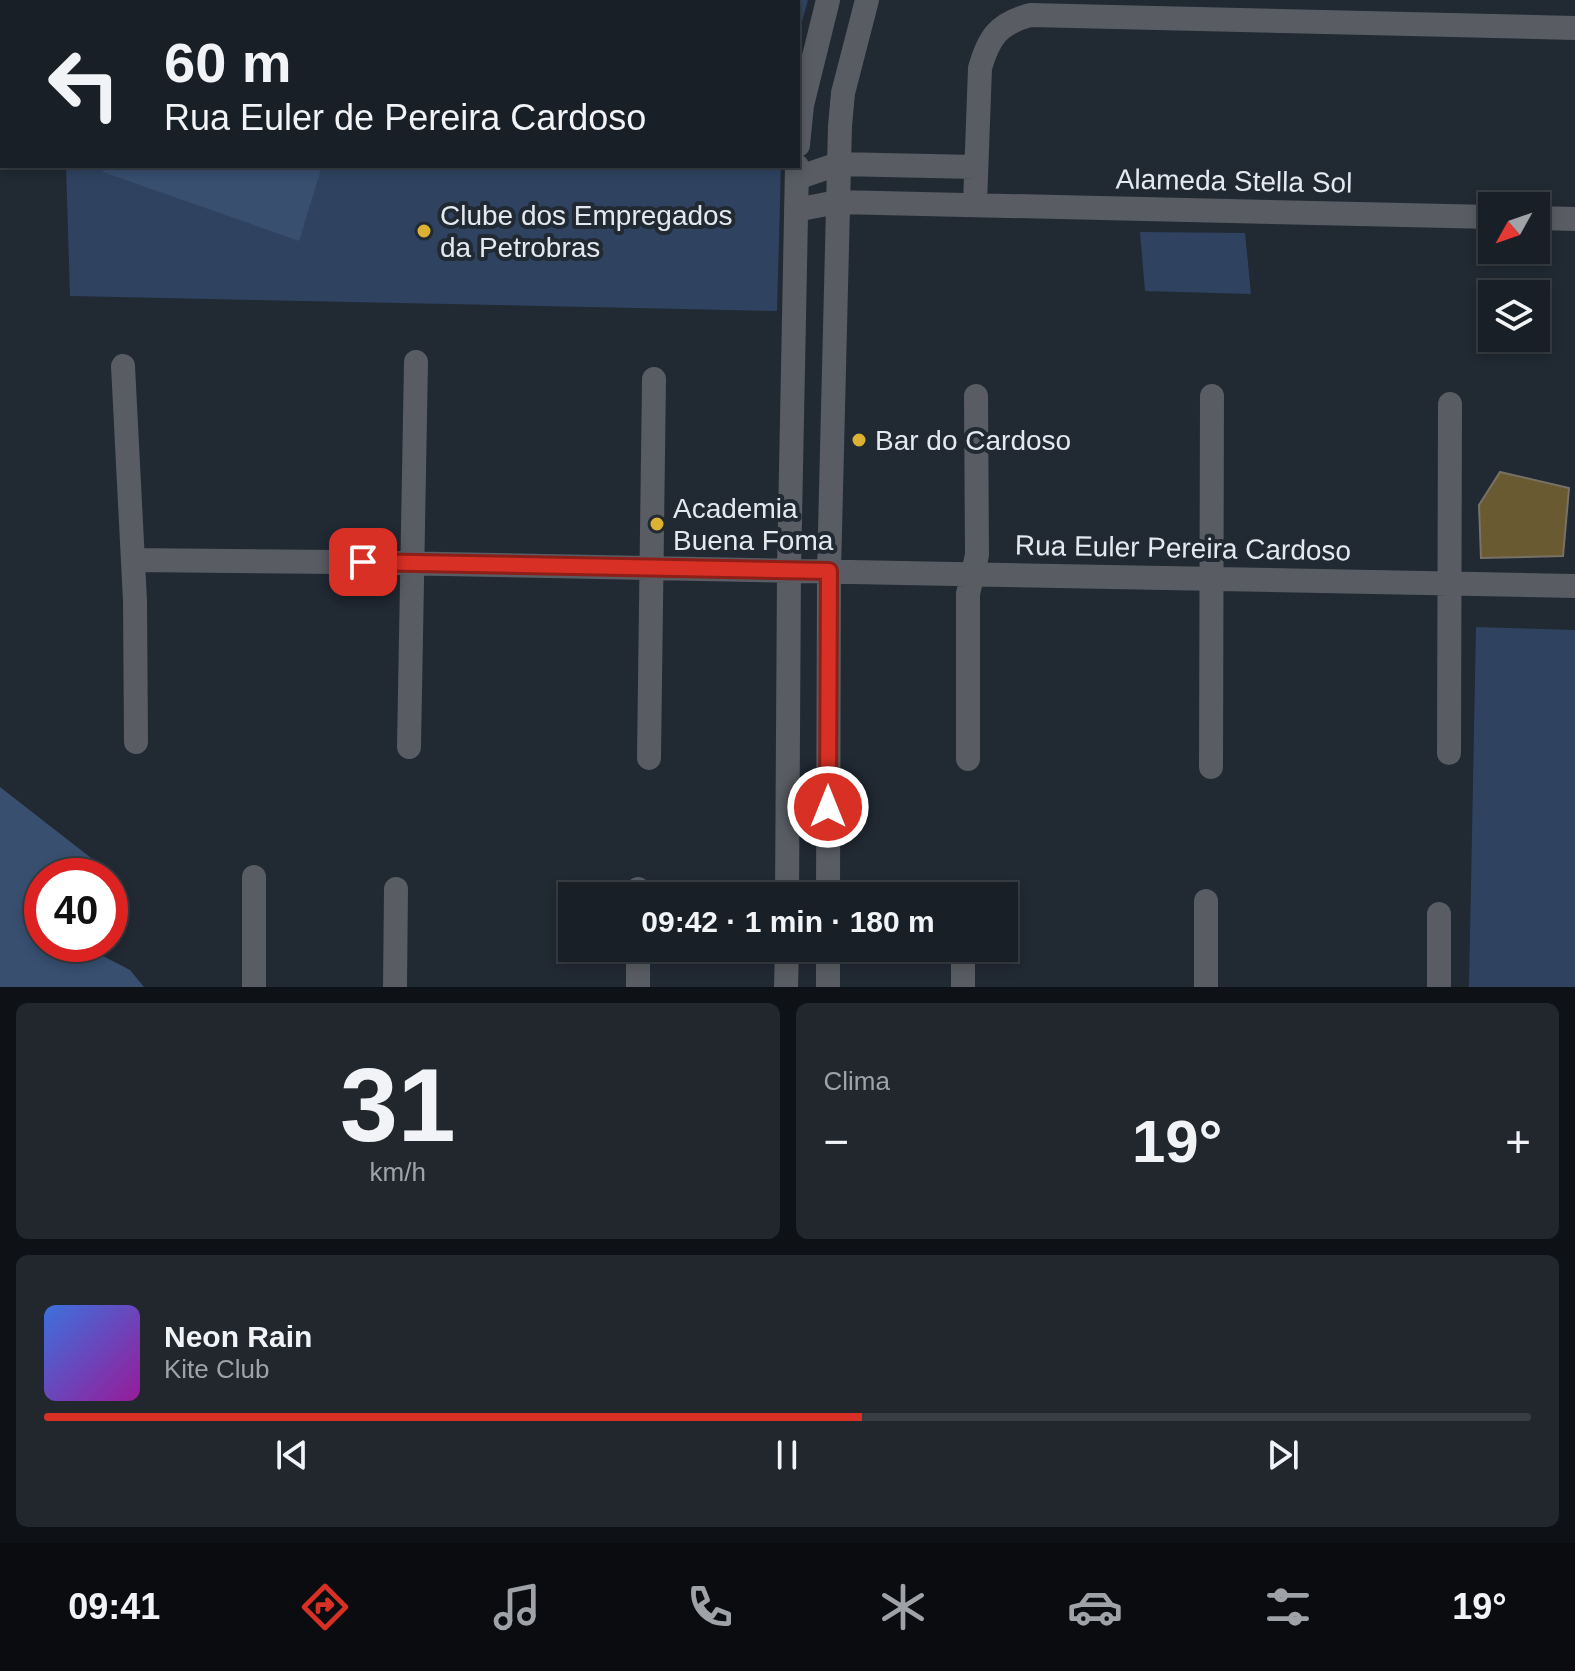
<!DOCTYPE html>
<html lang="pt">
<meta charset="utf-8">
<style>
body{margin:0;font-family:Helvetica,sans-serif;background:#22272e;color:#f1f3f6;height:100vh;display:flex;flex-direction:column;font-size:30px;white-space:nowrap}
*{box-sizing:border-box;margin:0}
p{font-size:26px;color:#9fa2a7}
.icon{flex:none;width:44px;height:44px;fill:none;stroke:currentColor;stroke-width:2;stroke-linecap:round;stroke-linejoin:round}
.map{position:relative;height:987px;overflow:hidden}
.drawer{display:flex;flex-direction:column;gap:16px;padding:16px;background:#0e1115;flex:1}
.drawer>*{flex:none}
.banner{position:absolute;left:0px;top:0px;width:800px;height:168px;box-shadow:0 4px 12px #0003,0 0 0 2px #373d43;background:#191f26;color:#f1f3f6;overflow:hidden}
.needle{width:52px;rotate:230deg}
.controls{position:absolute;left:1478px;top:192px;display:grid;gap:16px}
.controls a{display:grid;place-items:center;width:72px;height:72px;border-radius:0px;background:#191f26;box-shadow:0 4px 12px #0003,0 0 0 2px #373d43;font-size:40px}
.speed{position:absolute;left:24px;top:858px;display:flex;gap:16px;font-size:40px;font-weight:700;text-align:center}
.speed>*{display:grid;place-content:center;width:104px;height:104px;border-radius:50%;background:#191f26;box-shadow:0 4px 12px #0003,0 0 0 2px #373d43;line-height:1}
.speed .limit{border:12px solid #d22;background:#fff;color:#111}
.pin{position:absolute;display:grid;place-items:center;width:68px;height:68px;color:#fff;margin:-34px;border-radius:16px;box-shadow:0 4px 12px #0006}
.me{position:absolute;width:88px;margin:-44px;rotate:0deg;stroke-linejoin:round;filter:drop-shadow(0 0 6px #0008)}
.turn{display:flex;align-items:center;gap:28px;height:168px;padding:0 32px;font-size:36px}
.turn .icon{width:104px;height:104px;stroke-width:2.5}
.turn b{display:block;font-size:56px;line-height:68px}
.big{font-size:60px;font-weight:700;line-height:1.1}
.drawer .tile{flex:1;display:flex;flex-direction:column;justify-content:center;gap:12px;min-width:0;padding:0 28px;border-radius:12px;background:#22272e}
.drawer .dial{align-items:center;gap:0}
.dial b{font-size:104px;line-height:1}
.song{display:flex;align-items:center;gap:24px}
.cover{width:96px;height:96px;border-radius:12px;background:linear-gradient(135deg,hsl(220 70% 55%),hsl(300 70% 35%))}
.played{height:8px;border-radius:4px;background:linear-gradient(90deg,#d93025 55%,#373d43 55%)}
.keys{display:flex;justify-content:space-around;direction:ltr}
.heat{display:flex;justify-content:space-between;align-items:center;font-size:44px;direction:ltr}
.drawer .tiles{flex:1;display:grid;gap:16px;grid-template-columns:1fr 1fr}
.tile:last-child{grid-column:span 2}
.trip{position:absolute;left:558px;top:882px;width:460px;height:80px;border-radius:0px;background:#191f26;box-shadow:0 4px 12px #0003,0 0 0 2px #373d43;font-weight:700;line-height:80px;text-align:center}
.dock{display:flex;height:128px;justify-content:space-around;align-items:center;background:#0a0c0f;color:#9fa2a7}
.dock .icon{width:56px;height:56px}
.dock .current{color:#d93025}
.dock b{font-size:36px;color:#f1f3f6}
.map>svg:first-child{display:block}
.green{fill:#2f4361}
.forest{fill:#384f70}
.building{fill:#695a31;stroke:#787264;stroke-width:2}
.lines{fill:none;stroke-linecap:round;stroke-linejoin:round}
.minor{stroke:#595c62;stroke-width:24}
.route-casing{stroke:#8d1f18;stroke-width:20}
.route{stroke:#d93025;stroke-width:14}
.poi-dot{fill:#dcb233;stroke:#212933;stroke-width:3}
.labels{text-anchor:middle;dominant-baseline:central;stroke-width:8;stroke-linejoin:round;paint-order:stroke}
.street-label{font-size:28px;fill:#e4e9f0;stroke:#212933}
.poi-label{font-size:28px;fill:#e4e9f0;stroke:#212933;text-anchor:start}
</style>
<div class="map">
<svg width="1575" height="987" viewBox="0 0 1575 987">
<rect width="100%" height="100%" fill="#212933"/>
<path class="green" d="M60 0H808L798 36V2Z
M66 166H781L777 311 70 296Z
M1140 232 1245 233 1251 294 1145 291Z
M1476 627 1575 630V987H1469Z"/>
<path class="forest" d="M97 0H359L97 2Z
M103 166H322L299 241 103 172Z
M0 787 95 861 96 876H42V944H101L103 956 130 970 144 987H0Z"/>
<path class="building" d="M1500 472 1569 488 1563 556 1481 558 1479 505Z"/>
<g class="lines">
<path class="minor" d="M798 145 802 105 828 0
M797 178 838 164 975 167
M975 204 980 68C989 37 998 24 1030 15L1575 28
M796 210 837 202 1492 217
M1536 218 1575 219
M123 366 135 601 136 742
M133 560 339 562 1575 586
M409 747 416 362
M1449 753 1450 404
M649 758 654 379
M968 759V594L977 555 976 396
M1211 767 1212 396
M638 896V889
M787 896 789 570 797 166
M828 896 829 571 840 126 843 93 867 0
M1206 901V987
M1439 914V987
M254 987V877
M395 987 396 889
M638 987V948
M786 987 787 948
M828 987V948
M963 987V948"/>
</g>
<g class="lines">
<g class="route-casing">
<path id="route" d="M363 562 829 571 828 807"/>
</g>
<use href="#route" class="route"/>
</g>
<g class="poi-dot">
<circle cx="424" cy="231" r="8"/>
<circle cx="859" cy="440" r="8"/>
<circle cx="657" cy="524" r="8"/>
</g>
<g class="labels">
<g class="street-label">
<text transform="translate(1234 181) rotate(1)">Alameda Stella Sol</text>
<text transform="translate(1183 548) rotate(1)">Rua Euler Pereira Cardoso</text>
</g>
<g class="poi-label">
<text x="440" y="215">Clube dos Empregados<tspan x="440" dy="32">da Petrobras</tspan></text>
<text x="875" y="440">Bar do Cardoso</text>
<text x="673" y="508">Academia<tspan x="673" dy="32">Buena Foma</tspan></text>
</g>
</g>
</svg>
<div class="controls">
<a><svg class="needle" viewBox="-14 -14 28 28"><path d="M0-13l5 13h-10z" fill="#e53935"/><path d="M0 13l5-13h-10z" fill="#9fa2a7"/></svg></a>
<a><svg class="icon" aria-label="layers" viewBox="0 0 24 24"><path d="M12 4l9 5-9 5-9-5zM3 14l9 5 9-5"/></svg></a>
</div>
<div class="speed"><div class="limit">40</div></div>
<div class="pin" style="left:363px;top:562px;background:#d93025"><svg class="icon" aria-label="arrive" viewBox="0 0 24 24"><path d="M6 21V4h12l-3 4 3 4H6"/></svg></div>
<svg class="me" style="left:828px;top:807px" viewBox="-20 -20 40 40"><circle r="17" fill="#d93025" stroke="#fff" stroke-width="3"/><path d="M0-11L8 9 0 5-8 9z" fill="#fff"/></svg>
<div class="trip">09:42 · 1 min · 180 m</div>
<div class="banner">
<div class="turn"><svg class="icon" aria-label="left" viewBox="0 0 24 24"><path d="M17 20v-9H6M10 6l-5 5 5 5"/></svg><div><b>60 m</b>Rua Euler de Pereira Cardoso</div></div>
</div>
</div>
<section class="drawer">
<div class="tiles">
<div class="tile dial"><b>31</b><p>km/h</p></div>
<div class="tile"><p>Clima</p>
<div class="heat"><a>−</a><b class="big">19°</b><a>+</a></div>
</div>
<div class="tile">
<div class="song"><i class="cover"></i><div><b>Neon Rain</b><p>Kite Club</p></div></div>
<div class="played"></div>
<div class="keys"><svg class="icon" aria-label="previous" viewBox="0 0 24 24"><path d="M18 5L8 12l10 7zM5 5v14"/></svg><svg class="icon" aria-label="pause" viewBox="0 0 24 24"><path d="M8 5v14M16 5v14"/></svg><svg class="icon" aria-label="next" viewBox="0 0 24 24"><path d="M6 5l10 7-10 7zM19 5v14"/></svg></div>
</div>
</div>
</section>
<nav class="dock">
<b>09:41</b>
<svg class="icon current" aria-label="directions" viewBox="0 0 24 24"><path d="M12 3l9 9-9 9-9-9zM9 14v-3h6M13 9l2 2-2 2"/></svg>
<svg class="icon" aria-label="music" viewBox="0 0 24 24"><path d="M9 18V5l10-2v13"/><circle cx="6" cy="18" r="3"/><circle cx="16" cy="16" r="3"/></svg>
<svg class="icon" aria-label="phone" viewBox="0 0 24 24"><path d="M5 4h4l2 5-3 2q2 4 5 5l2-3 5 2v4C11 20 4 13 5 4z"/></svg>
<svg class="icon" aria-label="climate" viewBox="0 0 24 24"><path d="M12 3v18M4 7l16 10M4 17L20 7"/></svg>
<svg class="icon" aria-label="car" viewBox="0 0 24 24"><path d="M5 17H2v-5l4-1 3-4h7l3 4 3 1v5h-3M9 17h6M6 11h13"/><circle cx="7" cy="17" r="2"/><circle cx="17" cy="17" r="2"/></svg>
<svg class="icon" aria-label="filters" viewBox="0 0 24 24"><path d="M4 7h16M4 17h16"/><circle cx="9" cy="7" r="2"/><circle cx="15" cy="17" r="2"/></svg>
<b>19°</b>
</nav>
